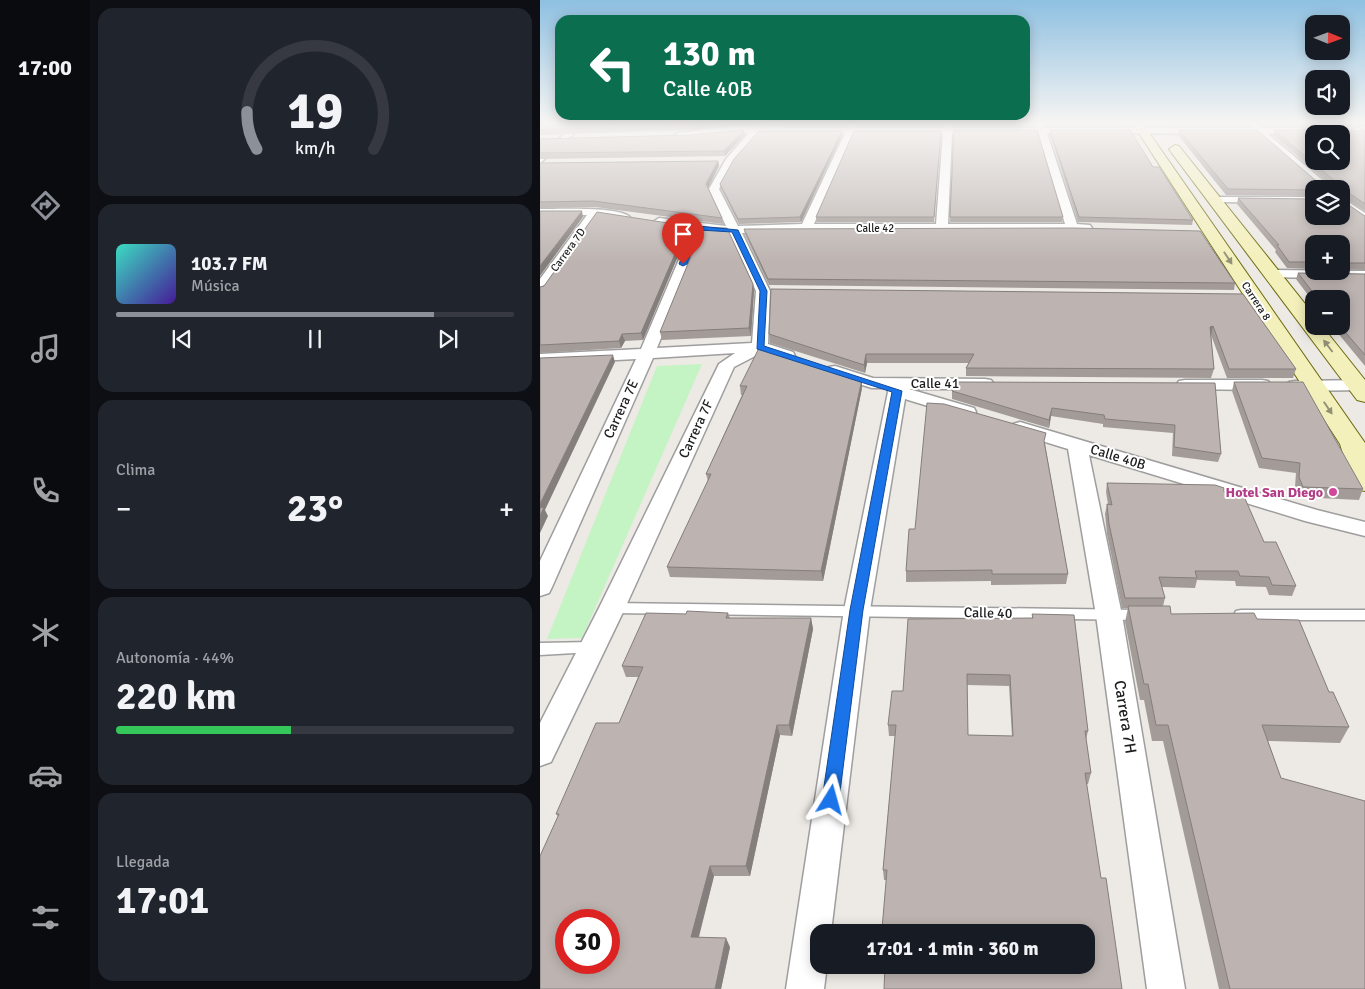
<!DOCTYPE html>
<html lang="es">
<meta charset="utf-8">
<style>
body{margin:0;font-family:Signika,sans-serif;background:#20242c;color:#f1f3f6;height:100vh;display:flex;flex-direction:column;font-size:19px;white-space:nowrap}
*{box-sizing:border-box;margin:0}
p{font-size:16px;color:#9ea1a6}
.icon{flex:none;width:28px;height:28px;fill:none;stroke:currentColor;stroke-width:2;stroke-linecap:round;stroke-linejoin:round}
.map{position:relative;flex:1;overflow:hidden}
.panel{display:flex;flex-direction:column;gap:8px;padding:8px;background:#0d0f14;width:450px}
.panel>*{flex:none}
.top-card{position:absolute;left:15px;top:15px;width:475px;height:105px;border-radius:15px;box-shadow:0 2px 12px #0003;background:#0b6e4f;color:#fff;overflow:hidden}
.needle{width:32px;rotate:91deg}
.tools{position:absolute;left:765px;top:15px;display:grid;gap:10px}
.tools a{display:grid;place-items:center;width:45px;height:45px;border-radius:10px;background:#171b24;box-shadow:0 2px 12px #0003;font-size:25px}
.speed{position:absolute;left:15px;top:909px;display:flex;gap:10px;font-size:25px;font-weight:700;text-align:center}
.speed>*{display:grid;place-content:center;width:65px;height:65px;border-radius:50%;background:#171b24;box-shadow:0 2px 12px #0003;line-height:1}
.speed .limit{border:8px solid #d22;background:#fff;color:#111}
.pin{position:absolute;display:grid;place-items:center;width:42px;height:42px;color:#fff;margin:-51px -21px;border-radius:50% 50% 50% 0;rotate:-45deg;box-shadow:0 0 5px #0007}
.pin .icon{rotate:45deg}
.me{position:absolute;width:55px;margin:-28px;rotate:8deg;stroke-linejoin:round;filter:drop-shadow(0 0 4px #0008)}
.turn{display:flex;align-items:center;gap:18px;height:105px;padding:0 25px;font-size:22px}
.turn .icon{width:65px;height:65px;stroke-width:2.5}
.turn b{display:block;font-size:35px;line-height:42px}
.big{font-size:38px;font-weight:800;line-height:1.1}
.panel .widget{flex:1;display:flex;flex-direction:column;justify-content:center;gap:8px;min-width:0;padding:0 18px;border-radius:15px;background:#20242c}
.panel .dial{align-items:center;gap:0}
.dial svg{height:130px;overflow:visible;fill:none;stroke:#363941;stroke-width:7;stroke-linecap:round;text-anchor:middle}
.dial text{fill:#f1f3f6;stroke:none}
.song{display:flex;align-items:center;gap:15px}
.cover{width:60px;height:60px;border-radius:8px;background:linear-gradient(135deg,hsl(170 70% 55%),hsl(260 70% 35%))}
.played{height:5px;border-radius:2px;background:linear-gradient(90deg,#8c9099 80%,#363941 80%)}
.keys{display:flex;justify-content:space-around;direction:ltr}
.heat{display:flex;justify-content:space-between;align-items:center;font-size:28px;direction:ltr}
.charge{height:8px;border-radius:4px;background:linear-gradient(90deg,#34c759 44%,#363941 0)}
.trip{position:absolute;left:270px;top:924px;width:285px;height:50px;border-radius:15px;background:#171b24;box-shadow:0 2px 12px #0003;font-weight:800;line-height:50px;text-align:center}
main{display:flex;flex:1;min-height:0}
.tabs{display:flex;flex-direction:column;width:90px;justify-content:space-around;align-items:center;background:#090b0e;color:#9ea1a6}
.tabs .icon{width:35px;height:35px}
.tabs .current{color:#8c9099}
.tabs b{font-size:22px;color:#f1f3f6}
.map>svg:first-child{display:block}
.park{fill:#c5f4c4}
.lines{fill:none;stroke-linecap:round;stroke-linejoin:round}
.lane-casing{stroke:#9e9e9e;stroke-width:3}
.street-casing{stroke:#9e9e9e;stroke-width:3}
.secondary-casing{stroke:#6a6a0e;stroke-width:2}
.lane{fill:#fff;fill-rule:evenodd}
.street{fill:#fff;fill-rule:evenodd}
.secondary{fill:#f4f0bb;fill-rule:evenodd}
.wall{fill:#a39b98;fill-rule:evenodd}
.shaded-wall{fill:#847e7c}
.building{fill:#bdb4b1;stroke:#847e7c;fill-rule:evenodd}
.oneway{fill:#939174}
.route{fill:#1a73e8;stroke:#114b97}
.hotel-dot{fill:#d1479c;stroke:#fff;stroke-width:2}
.labels{text-anchor:middle;dominant-baseline:central;stroke-width:4;stroke-linejoin:round;paint-order:stroke}
.far-street-label{font-size:11px;fill:#1d1d1d;stroke:#fff}
.street-label{font-size:14px;fill:#1d1d1d;stroke:#fff}
.hotel-label{font-size:14px;font-weight:bold;fill:#b23c85;stroke:#fff;text-anchor:end}
.near-street-label{font-size:16px;fill:#1d1d1d;stroke:#fff}
</style>
<main>
<nav class="tabs">
<b>17:00</b>
<svg class="icon current" aria-label="directions" viewBox="0 0 24 24"><path d="M12 3l9 9-9 9-9-9zM9 14v-3h6M13 9l2 2-2 2"/></svg>
<svg class="icon" aria-label="music" viewBox="0 0 24 24"><path d="M9 18V5l10-2v13"/><circle cx="6" cy="18" r="3"/><circle cx="16" cy="16" r="3"/></svg>
<svg class="icon" aria-label="phone" viewBox="0 0 24 24"><path d="M5 4h4l2 5-3 2q2 4 5 5l2-3 5 2v4C11 20 4 13 5 4z"/></svg>
<svg class="icon" aria-label="climate" viewBox="0 0 24 24"><path d="M12 3v18M4 7l16 10M4 17L20 7"/></svg>
<svg class="icon" aria-label="car" viewBox="0 0 24 24"><path d="M5 17H2v-5l4-1 3-4h7l3 4 3 1v5h-3M9 17h6M6 11h13"/><circle cx="7" cy="17" r="2"/><circle cx="17" cy="17" r="2"/></svg>
<svg class="icon" aria-label="filters" viewBox="0 0 24 24"><path d="M4 7h16M4 17h16"/><circle cx="9" cy="7" r="2"/><circle cx="15" cy="17" r="2"/></svg>
</nav>
<section class="panel">
<div class="widget dial"><svg viewBox="0 0 100 80">
<path d="M14 69A42 42 0 1 1 86 69"/>
<path d="M14 69A42 42 0 0 1 8 46" stroke="#8c9099"/>
<text x="50" y="56" font-size="32" font-weight="700">19</text>
<text x="50" y="72" font-size="11">km/h</text>
</svg></div>
<div class="widget">
<div class="song"><i class="cover"></i><div><b>103.7 FM</b><p>Música</p></div></div>
<div class="played"></div>
<div class="keys"><svg class="icon" aria-label="previous" viewBox="0 0 24 24"><path d="M18 5L8 12l10 7zM5 5v14"/></svg><svg class="icon" aria-label="pause" viewBox="0 0 24 24"><path d="M8 5v14M16 5v14"/></svg><svg class="icon" aria-label="next" viewBox="0 0 24 24"><path d="M6 5l10 7-10 7zM19 5v14"/></svg></div>
</div>
<div class="widget"><p>Clima</p>
<div class="heat"><a>−</a><b class="big">23°</b><a>+</a></div>
</div>
<div class="widget"><p>Autonomía · 44%</p><b class="big">220 km</b><div class="charge"></div></div>
<div class="widget"><p>Llegada</p><b class="big">17:01</b></div>
</section>
<div class="map">
<svg width="825" height="989" viewBox="0 0 825 989">
<rect width="100%" height="100%" fill="#ede9e4"/>
<path class="park" d="M162 364 42 638 7 639 117 366Z"/>
<g class="lines">
<g class="lane-casing">
<path id="lane" d="M72 603 600 610 605 611 607 615 605 619 600 620 72 613 67 612 65 608 67 604Z
M701 610H825V620H701L696 619 694 615 696 611Z
M52 642 57 643 59 647 57 651 52 652 0 655V643Z"/>
</g>
<g class="street-casing">
<path id="street" d="M36 124H45L0 163V155Z
M218 124H226L224 127 307 128 309 124H317L316 128H403L404 124H412V128H497L496 124H504L506 128H712V125L715 124 722 128H762L766 131 765 133 728 134 793 189H781L717 134 507 133 537 224 550 225 552 228 550 231 202 233 230 291 228 344 253 352 255 356 253 360 247 361 221 353 194 367 85 608 11 762 0 766V723L59 608 179 364 195 353 113 358 12 587 9 593 0 596V561L96 359 0 364V354L101 349 151 231 119 226 113 222 119 218 186 226 169 189 186 159 209 133H186L138 139 134 136 138 133 186 127H214ZM219 133H305L262 224 198 226 179 189 193 162ZM313 133H403L396 224H274ZM412 133H498L525 224H408ZM163 232 189 233 216 291 212 343 117 348Z
M803 124H812L825 132V139Z
M676 197H774V203L672 202 670 200Z
M801 197 825 213V223L801 206Z
M0 209C18 209 79 206 90 217L84 221 58 216 5 292 0 293V279L47 215H0Z
M733 270 825 271V279L728 277 726 274Z
M295 366 333 378 445 379 451 380 454 384 451 388 445 389H369L434 408 436 412 434 416 427 418 365 399 330 610 291 932H279V965H287L284 989H246L304 610 348 392 347 388H332L289 375 286 371 289 367Z
M645 380H722L728 381 731 385 728 389 722 390 639 389 636 385 639 381Z
M825 380V390L755 391 749 390 746 386 749 382 755 381Z
M480 422 777 510 825 522V536L765 521 549 455 582 615 645 989H607L556 615 528 449 473 432 471 428 473 424Z"/>
</g>
<g class="secondary-casing">
<path id="secondary" d="M593 124H603L825 443V491L815 489 812 483 800 444Z
M635 145 639 146 774 315V326H782L825 380V402L817 400 631 152 629 149Z"/>
</g>
<use href="#lane" class="lane"/>
<use href="#street" class="street"/>
<use href="#secondary" class="secondary"/>
</g>
<path class="wall" d="M0 124H216L213 125H186L151 130 0 135Z
M227 124H308L306 126 227 125Z
M318 124H403L402 126H318Z
M413 124H495V126H414Z
M505 124H584V126H507Z
M628 124H713L710 126H630Z
M718 124H825V127L722 126Z
M414 130 523 217 522 222H410Z
M510 130 613 167 653 220 652 225 538 222 510 135Z
M639 130 781 185H791L733 135 734 130 825 131V211L802 196 774 189V196L686 195 638 135Z
M302 131V135L261 222 199 224 181 189 180 184Z
M205 135 185 156 0 159V139Z
M401 135 394 222H277L276 217Z
M178 161 179 166 168 188 182 218 183 224 55 207 0 208V163Z
M698 198 825 216V270L801 269V244H774V269L747 268 735 252 736 250 697 204Z
M147 226 148 232 103 340 85 341 81 348 0 353V287Z
M204 229 695 283 694 290 229 285 205 235Z
M758 273 825 274V366L792 326H801V299H774V303L756 279Z
M213 284 214 291 211 336 122 340 120 332Z
M703 294 756 369 753 378H687L671 335 674 369 671 378 426 376V368L429 363H327L325 373 230 343 229 334Z
M322 379V388L283 581 130 577 127 567 168 481 166 474 202 395H201L200 386Z
M694 382 823 489 819 500 759 497 755 487 756 473 719 468 692 391Z
M675 383 681 454 678 462 632 456 633 433 563 427V424L511 416 509 428 412 399V391Z
M505 444 528 574 526 584 451 585V581L366 582V571L375 529Z
M567 483 684 492 724 542 756 586 752 596 729 595 726 587 696 586 695 581 657 580 655 588 622 587 625 598 623 606 631 614 717 619 789 692 809 727 800 743 728 741 741 778 825 989H679L623 741H612L604 700H600L585 622 588 608H582L567 534 565 514 567 504H568L566 492Z
M188 613 190 618H271L273 629 252 736 240 735 210 876H174L159 937 190 947 181 989 16 814 79 723 98 677H86L82 666 146 614Z
M492 614 548 731 546 740 551 773 548 784H547L546 932H343L342 929 347 880H344L343 870 355 736H349L348 725 363 691 492 618ZM427 685 469 686 472 736 428 735Z"/>
<path class="shaded-wall" d="M162 124H186V125L151 130 150 125Z
M204 130 205 135 185 156 184 151Z
M302 131V135L261 222 260 217Z
M178 161 179 166 167 190 166 184Z
M42 211 43 217 0 276V266Z
M147 226 148 232 103 340 101 333Z
M213 284 214 291 211 336 209 328Z
M673 326 671 335H668L670 327Z
M82 334 85 341 81 348 79 341Z
M326 354 327 363 325 373 324 365Z
M73 355 75 362 5 510 8 516 0 533V504Z
M322 379V388L283 581 281 571Z
M512 408 511 416 509 428V420Z
M271 618 273 629 252 736 249 725Z
M237 725 240 735 210 876 206 866Z
M170 866 174 876 156 947 151 937Z
M186 938 190 947 181 989H175Z"/>
<path class="building" d="M0 124H162L150 125 0 130Z
M204 130 184 151 0 153V139L150 135Z
M414 130H497L523 217H410Z
M510 130H590L613 167H619L653 220 539 217Z
M639 130H717L781 185H795L796 182 734 130 825 131V204L803 189 801 198V189H774V190L688 189ZM774 134H801V161H774Z
M219 131H302L260 217 198 219 180 184 194 159Z
M314 131H401L394 217H276Z
M178 161 166 184 182 218 53 201 0 202V163Z
M698 198 774 199V216H801V200L825 216V263H801V244H774V262H749L737 245H739Z
M0 211H42L0 266Z
M57 212 147 226 101 333 82 334 79 341 0 345V287L4 286Z
M163 227 187 228 213 284 209 328 120 332Z
M533 228 660 231 695 283 228 279 204 229Z
M758 273 825 274V355L800 326H801V299H778Z
M231 289 703 294 756 369H689L673 326 670 327 674 369 426 368 434 354H326L324 365 229 334Z
M220 346 322 379 281 571 127 567 171 474H166L207 386H200Z
M73 355 0 504V358Z
M418 382 675 383 681 454 634 447 635 425 565 419 564 415 512 408 509 420 412 391Z
M694 382H763L823 489 763 487 759 477 760 463 722 458Z
M387 403 404 404 506 433 504 441 528 574H452V570L366 571 369 529H375Z
M567 483 675 485 684 488V492L703 494 724 542H736L756 586 732 585 729 577 700 576 698 571H655L657 578 619 577 625 598H585L569 524 567 504 572 505Z
M4 507 0 516V508Z
M588 606H630L631 614 714 613 717 619 759 620 789 692H793L809 727 722 725 741 778 825 801V989H690L628 725H616L608 684H604Z
M147 611 188 613 186 618H271L249 725H237L206 866H170L151 937 186 938 175 989H0V856L19 814H16L56 723H79L103 667 82 666 106 613 146 614ZM26 920H69V962H26Z
M492 614 534 615 548 731H545L551 773H545L561 878H566L582 989H344L345 965H546V932H347L348 929H342L347 870H343L356 725H348L352 691H363L368 619 493 618ZM427 674 470 675 473 736 428 735Z"/>
<defs><path id="oneway-solid" d="M-6-.8H1V-3.2L6.5 0L1 3.2V.8H-6Z" transform="scale(1.25)"/></defs>
<g class="oneway">
<use href="#oneway-solid" transform="translate(688 258) rotate(57)"/>
<use href="#oneway-solid" transform="translate(788 346) rotate(-127)"/>
<use href="#oneway-solid" transform="translate(788 408) rotate(56)"/>
</g>
<linearGradient id="sky" x2="0" y2="1"><stop stop-color="#8ec0e1"/><stop offset="0.47" stop-color="#f7f5f3"/><stop offset="1" stop-color="#f7f5f3" stop-opacity="0"/></linearGradient>
<rect width="825" height="262" fill="url(#sky)"/>
<path class="route" d="M158 226 198 230 227 291 224 346 362 391 323 610 299 800 297 805 291 807 285 805 282 800 310 610 352 392 217 349 220 291 192 232 160 230 147 264 143 266 139 264 154 228Z"/>
<circle class="hotel-dot" cx="793" cy="492" r="5"/>
<g class="labels">
<g class="far-street-label">
<text x="335" y="228">Calle 42</text>
<text transform="translate(28 250) rotate(-54)">Carrera 7D</text>
<text transform="translate(716 301) rotate(57)">Carrera 8</text>
</g>
<g class="street-label">
<text x="395" y="383">Calle 41</text>
<text transform="translate(81 409) rotate(-65)">Carrera 7E</text>
<text transform="translate(156 429) rotate(-65)">Carrera 7F</text>
<text transform="translate(578 457) rotate(17)">Calle 40B</text>
<text transform="translate(448 613) rotate(1)">Calle 40</text>
</g>
<g class="hotel-label">
<text x="783" y="492">Hotel San Diego</text>
</g>
<g class="near-street-label">
<text transform="translate(585 717) rotate(81)">Carrera 7H</text>
</g>
</g>
</svg>
<div class="tools">
<a><svg class="needle" viewBox="-14 -14 28 28"><path d="M0-13l5 13h-10z" fill="#e53935"/><path d="M0 13l5-13h-10z" fill="#9ea1a6"/></svg></a>
<a><svg class="icon" aria-label="sound" viewBox="0 0 24 24"><path d="M4 9h4l5-4v14l-5-4H4zM17 9q2 3 0 6"/></svg></a>
<a><svg class="icon" aria-label="search" viewBox="0 0 24 24"><circle cx="10" cy="10" r="6"/><path d="M15 15l6 6"/></svg></a>
<a><svg class="icon" aria-label="layers" viewBox="0 0 24 24"><path d="M12 4l9 5-9 5-9-5zM3 14l9 5 9-5"/></svg></a>
<a>+</a>
<a>−</a>
</div>
<div class="speed"><div class="limit">30</div></div>
<div class="pin" style="left:143px;top:264px;background:#d93025"><svg class="icon" aria-label="arrive" viewBox="0 0 24 24"><path d="M6 21V4h12l-3 4 3 4H6"/></svg></div>
<svg class="me" style="left:291px;top:800px" viewBox="-20 -20 40 40"><path d="M0-17L14 15 0 8-14 15z" fill="#1a73e8" stroke="#fff" stroke-width="4"/></svg>
<div class="trip">17:01 · 1 min · 360 m</div>
<div class="top-card">
<div class="turn"><svg class="icon" aria-label="left" viewBox="0 0 24 24"><path d="M17 20v-9H6M10 6l-5 5 5 5"/></svg><div><b>130 m</b>Calle 40B</div></div>
</div>
</div>
</main>
